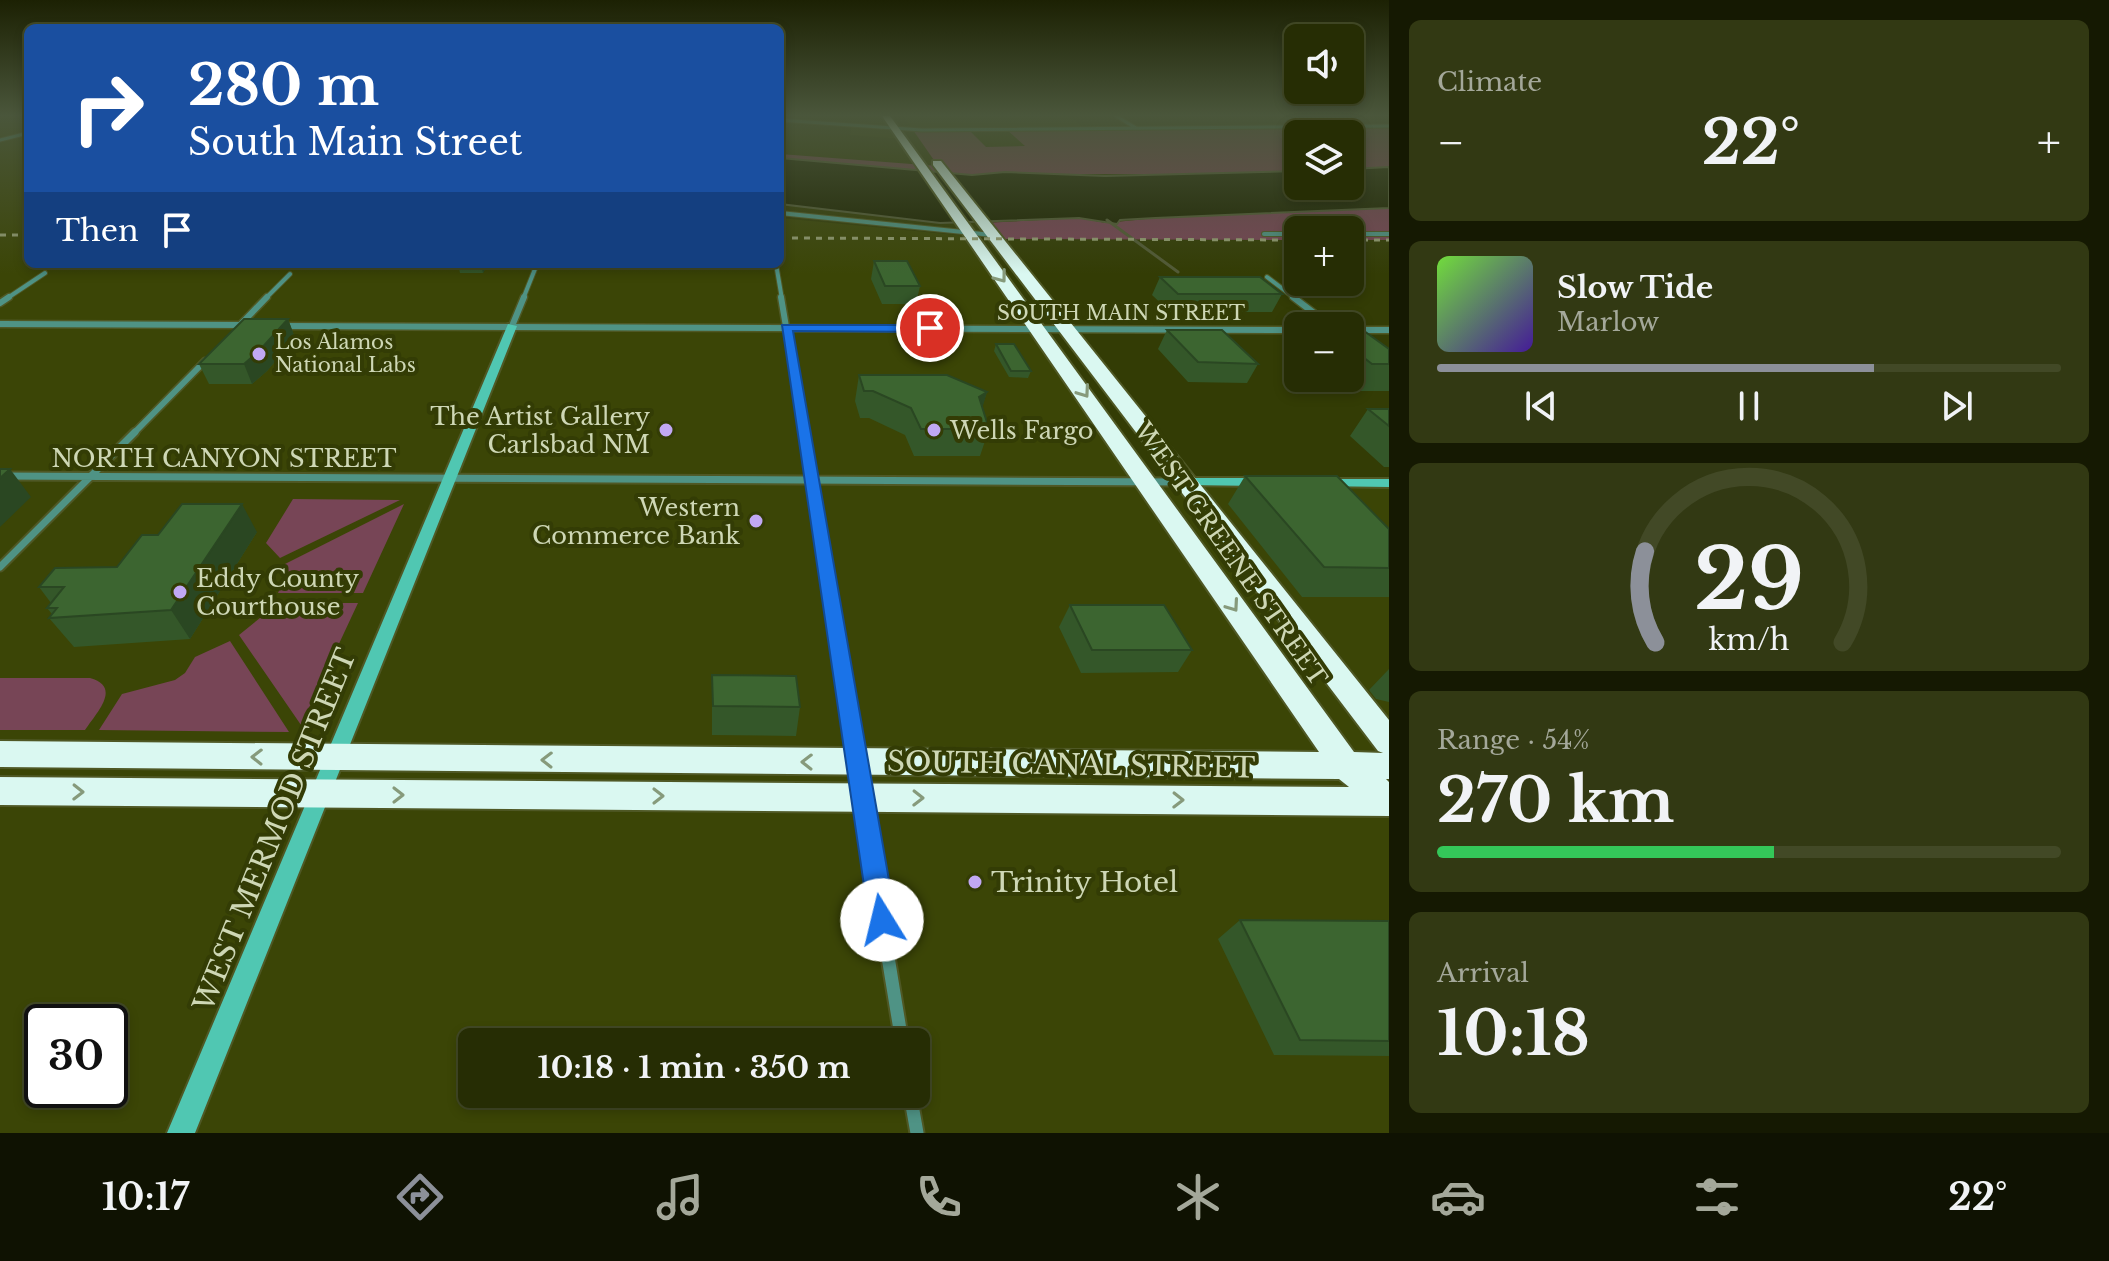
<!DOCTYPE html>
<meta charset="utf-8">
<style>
body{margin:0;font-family:"Libre Baskerville",serif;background:#323913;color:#f1f3f6;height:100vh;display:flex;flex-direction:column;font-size:30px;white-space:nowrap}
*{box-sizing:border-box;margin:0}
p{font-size:26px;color:#a4a89a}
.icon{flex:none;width:44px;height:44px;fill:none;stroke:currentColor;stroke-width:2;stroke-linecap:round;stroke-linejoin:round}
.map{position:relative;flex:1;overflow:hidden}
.side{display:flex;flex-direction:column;gap:20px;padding:20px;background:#151902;width:720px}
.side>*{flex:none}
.guide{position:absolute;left:24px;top:24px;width:760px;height:244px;border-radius:12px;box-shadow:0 4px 12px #0003,0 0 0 2px #424926;background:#1a4fa0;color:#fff;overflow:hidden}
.tools{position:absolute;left:1284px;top:24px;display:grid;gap:16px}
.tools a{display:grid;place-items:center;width:80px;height:80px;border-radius:12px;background:#262d04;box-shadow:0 4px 12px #0003,0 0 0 2px #424926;font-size:40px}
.speed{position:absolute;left:24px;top:1004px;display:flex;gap:16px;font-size:40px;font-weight:700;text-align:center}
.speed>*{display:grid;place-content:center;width:104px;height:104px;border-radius:50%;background:#262d04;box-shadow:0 4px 12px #0003,0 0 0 2px #424926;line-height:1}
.speed .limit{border:4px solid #111;border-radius:12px;background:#fff;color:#111}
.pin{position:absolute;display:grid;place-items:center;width:68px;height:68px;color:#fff;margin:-34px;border:4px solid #fff;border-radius:50%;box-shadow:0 2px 8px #0007}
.me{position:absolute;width:88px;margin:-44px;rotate:351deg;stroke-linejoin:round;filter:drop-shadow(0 0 6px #0008)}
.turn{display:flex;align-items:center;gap:28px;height:168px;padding:0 32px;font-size:36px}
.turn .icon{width:104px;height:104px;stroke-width:2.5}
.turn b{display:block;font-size:56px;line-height:68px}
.then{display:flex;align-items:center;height:76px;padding:0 32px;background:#0003;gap:16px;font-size:30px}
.big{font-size:60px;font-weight:800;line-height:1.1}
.side .card{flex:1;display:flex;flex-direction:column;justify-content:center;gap:12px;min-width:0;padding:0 28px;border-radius:12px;background:#323913}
.side .dial{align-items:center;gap:0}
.dial svg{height:208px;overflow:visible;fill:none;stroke:#424926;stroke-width:7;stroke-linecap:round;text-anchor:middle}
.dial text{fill:#f1f3f6;stroke:none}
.song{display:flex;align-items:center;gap:24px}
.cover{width:96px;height:96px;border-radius:12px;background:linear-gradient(135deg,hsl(100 70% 55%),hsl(260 70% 35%))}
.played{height:8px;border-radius:4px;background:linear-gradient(90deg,#8c9099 70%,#424926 70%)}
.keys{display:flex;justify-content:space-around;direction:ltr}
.heat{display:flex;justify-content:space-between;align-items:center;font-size:44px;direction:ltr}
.charge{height:12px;border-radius:6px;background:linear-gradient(90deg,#34c759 54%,#424926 0)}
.trip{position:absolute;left:458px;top:1028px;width:472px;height:80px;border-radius:12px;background:#262d04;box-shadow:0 4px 12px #0003,0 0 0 2px #424926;font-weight:800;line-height:80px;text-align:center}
.menu{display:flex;height:128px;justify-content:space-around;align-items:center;background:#0f1202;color:#a4a89a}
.menu .icon{width:56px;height:56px}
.menu .selected{color:#8c9099}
.menu b{font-size:36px;color:#f1f3f6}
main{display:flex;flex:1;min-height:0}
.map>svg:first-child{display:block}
.built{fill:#3b4506;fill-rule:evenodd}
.green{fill:#774556}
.water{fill:#1d2400;stroke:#525a36;stroke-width:2}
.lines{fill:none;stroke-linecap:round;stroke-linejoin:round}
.stream{stroke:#525a36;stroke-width:3}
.street-far5-casing{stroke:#4f5825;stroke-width:5}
.street-far4-casing{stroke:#4f5825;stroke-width:6}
.street-far3-casing{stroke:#4f5825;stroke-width:9}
.street-far2-casing{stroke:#4f5825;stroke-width:11}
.street-far1-casing{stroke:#4f5825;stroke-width:14}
.street-casing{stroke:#4f5825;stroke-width:17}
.secondary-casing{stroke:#4f5825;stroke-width:4}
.highway-casing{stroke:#4f5825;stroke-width:4}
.street-far5{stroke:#4f9385;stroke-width:3}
.street-far4{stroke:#4f9385;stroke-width:4}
.street-far3{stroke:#4f9385;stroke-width:6}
.street-far2{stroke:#4f9385;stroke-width:7}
.street-far1{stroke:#4f9385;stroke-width:10}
.street{stroke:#4f9385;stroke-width:13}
.secondary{fill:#50c7b2;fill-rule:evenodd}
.highway{fill:#daf8f1;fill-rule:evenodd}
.rail{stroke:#959e74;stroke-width:3;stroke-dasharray:6 6;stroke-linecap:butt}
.wall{fill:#345729}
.shaded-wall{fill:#2a4722}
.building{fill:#3c6530;stroke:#2a4722;stroke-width:2}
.oneway{stroke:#869a7b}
.route{fill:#1a73e8;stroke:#114b97;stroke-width:2}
.poi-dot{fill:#c1a8f3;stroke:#333c05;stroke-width:3}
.labels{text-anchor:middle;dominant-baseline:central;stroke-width:8;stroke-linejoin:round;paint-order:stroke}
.far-street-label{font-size:20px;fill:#ced7b5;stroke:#333c05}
.far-poi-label{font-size:20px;fill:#ced7b5;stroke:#333c05;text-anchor:start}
.poi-label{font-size:24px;fill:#ced7b5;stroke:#333c05;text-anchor:end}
.street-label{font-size:24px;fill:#ced7b5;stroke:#333c05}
.near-street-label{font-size:28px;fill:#ced7b5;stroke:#333c05}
.near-poi-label{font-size:28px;fill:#ced7b5;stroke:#333c05;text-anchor:start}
</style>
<main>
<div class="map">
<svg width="1389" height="1133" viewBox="0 0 1389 1133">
<rect width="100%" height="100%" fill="#333c05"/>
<path class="built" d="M0 116H28V264H780V218L968 236 1146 482 1389 483V1133H0ZM42 1022H110V1090H42ZM472 1042H916V1094H472Z
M780 116H886L902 139 850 135 852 125 780 120Z
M903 116H1068L1086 129 913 130Z"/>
<path class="green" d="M1389 126V167L1350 169V134H1298V171L1252 174H959L780 158V154L938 166 913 130H969L986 147 1025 146 1006 129Z
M1389 208V240H1350V230H1298V240L995 239 982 223 1079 218 1106 223 1155 218Z
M293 499 400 500 280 558 266 543Z
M404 504 363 593H278L285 577 283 565Z
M271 603H358L301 725 239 635 260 618Z
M230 641 289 732 99 730 122 694 175 680 185 673 195 657Z
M0 678H90C122 687 97 712 85 730H0Z"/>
<path class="water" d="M780 158 972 175 1005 172 1105 176 1298 171V186H1350V169L1389 167V208L1155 218 1120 220 1117 224 1079 218 940 223 780 204Z"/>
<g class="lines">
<path class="stream" d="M1107 220 1178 272"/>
<g class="street-far5-casing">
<path id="street-far5" d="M1116 116 1136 128
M780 120 922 130 1389 126
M0 140 28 133"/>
</g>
<g class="street-far4-casing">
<path id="street-far4" d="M780 213 992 235
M1264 234H1298
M1350 234H1389
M776 264 782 299
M1267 277 1296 299
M6 299 45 273
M265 299 290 274
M523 299 537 264"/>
</g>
<g class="street-far3-casing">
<path id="street-far3" d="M781 297 804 434
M1293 297 1331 326
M0 303 9 297
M0 324 245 325
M240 325 267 297
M283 326 1298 330
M512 326 524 297
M1350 330H1389
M133 434 205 361"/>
</g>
<g class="street-far2-casing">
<path id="street-far2" d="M803 432 832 609
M0 476 1183 482
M0 567 135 432"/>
</g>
<g class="street-far1-casing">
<path id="street-far1" d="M832 607 869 837"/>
</g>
<g class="street-casing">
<path id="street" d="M868 835 902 1042
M910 1094 917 1133"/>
</g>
<g class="secondary-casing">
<path id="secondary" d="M508 324 517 326 195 1133H167Z
M1188 478H1263L1270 482 1263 486 1183 485 1181 482Z
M1323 479H1389V487L1318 486 1316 483 1318 480Z"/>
</g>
<g class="highway-casing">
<path id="highway" d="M882 116H890L1354 752 1383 753 1378 751 933 165V161H941L1389 720V779H1386L1389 782V816L0 805V777L1349 787 1339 779 0 767V741L1319 752Z"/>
</g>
<use href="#street-far5" class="street-far5"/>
<use href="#street-far4" class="street-far4"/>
<use href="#street-far3" class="street-far3"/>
<use href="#street-far2" class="street-far2"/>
<use href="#street-far1" class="street-far1"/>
<use href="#street" class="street"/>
<use href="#secondary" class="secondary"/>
<use href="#highway" class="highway"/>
<path class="rail" d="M0 235H28
M780 238 1298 240
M1350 240H1389"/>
</g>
<path class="wall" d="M874 261 920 286 916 304H882L871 279Z
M458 264H488L483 273H460Z
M1160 277 1282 294 1272 312H1170L1152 295Z
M1311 318H1346L1389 349V391H1355L1340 378H1350V326H1307Z
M288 319 295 338 267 371 252 384H209L199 364Z
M1167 330 1258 364 1247 383 1188 382 1158 349Z
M996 344 1031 371 1028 378 1009 377 994 351Z
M859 375 987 392 982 407 989 429 980 456H914L905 435 869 418H860L855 401Z
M1368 409H1389V467H1384L1350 436Z
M1245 476 1389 529V597H1302L1228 504Z
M257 532 190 639 74 647 49 618 52 614 47 608 51 603 39 587Z
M1070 605 1192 650 1178 672 1081 673 1059 627Z
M1389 669V702L1376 699 1369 690Z
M712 675 800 707 796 736 712 735Z
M1240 920 1389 921V1056L1274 1055 1218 939Z"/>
<path class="shaded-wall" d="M481 264H488L483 273Z
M288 319 295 338 267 371 252 384 244 364Z
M987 392 979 419V397Z
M10 469 31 497 0 527V478Z
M242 504 257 532 190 639 171 610Z"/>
<path class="building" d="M874 261H907L920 286H885Z
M1160 277H1260L1282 294H1178Z
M1311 318H1346L1389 349V364H1372L1350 347V326H1322Z
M244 319H288L259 351 244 364H199Z
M1167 330H1222L1258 364 1198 362Z
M996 344H1014L1031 371H1011Z
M859 375H947L987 392 979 397 989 429H921L911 408 873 391H864Z
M1368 409H1389V426Z
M0 469H10L0 478Z
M1245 476H1337L1389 529V568L1324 567Z
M182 504H242L171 610 49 618 57 608H47L64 587H39L55 568 117 567 142 535H158Z
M1070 605H1164L1192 650H1092Z
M712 675 796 676 800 707 713 706Z
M1240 920 1389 921V1041L1300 1040Z"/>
<defs><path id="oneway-chevron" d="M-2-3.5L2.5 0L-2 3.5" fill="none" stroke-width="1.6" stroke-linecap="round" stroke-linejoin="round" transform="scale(2)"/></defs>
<g class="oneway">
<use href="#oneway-chevron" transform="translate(1001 277) rotate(53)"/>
<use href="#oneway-chevron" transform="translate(1084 392) rotate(55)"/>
<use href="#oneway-chevron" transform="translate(1233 606) rotate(55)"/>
<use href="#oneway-chevron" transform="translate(257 757) rotate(-179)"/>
<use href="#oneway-chevron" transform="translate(547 760) rotate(-179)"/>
<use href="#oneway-chevron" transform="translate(807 762) rotate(-179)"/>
<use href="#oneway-chevron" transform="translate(78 792) rotate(1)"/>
<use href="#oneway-chevron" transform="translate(398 795)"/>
<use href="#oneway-chevron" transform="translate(658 796)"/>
<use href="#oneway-chevron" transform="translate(918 798) rotate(1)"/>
<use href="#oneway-chevron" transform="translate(1178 800) rotate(1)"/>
</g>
<linearGradient id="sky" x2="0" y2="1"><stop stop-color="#1c2103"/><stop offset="0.42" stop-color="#4a563b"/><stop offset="1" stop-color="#4a563b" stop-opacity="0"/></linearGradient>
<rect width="1389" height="274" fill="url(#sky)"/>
<path class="route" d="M782 325H930L936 328 930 332 793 331 896 920 892 929 882 933 873 929 869 920Z"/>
<g class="poi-dot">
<circle cx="259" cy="354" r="8"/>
<circle cx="666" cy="430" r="8"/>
<circle cx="934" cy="430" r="8"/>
<circle cx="756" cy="521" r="8"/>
<circle cx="180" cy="592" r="8"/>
<circle cx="975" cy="882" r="8"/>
</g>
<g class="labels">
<g class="far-street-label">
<text x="1121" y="313">SOUTH MAIN STREET</text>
</g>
<g class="far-poi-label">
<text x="275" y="342">Los Alamos<tspan x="275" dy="23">National Labs</tspan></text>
</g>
<g class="poi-label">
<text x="650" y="416">The Artist Gallery<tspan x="650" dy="28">Carlsbad NM</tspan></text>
<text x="950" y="430" text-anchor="start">Wells Fargo</text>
<text x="740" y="507">Western<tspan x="740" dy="28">Commerce Bank</tspan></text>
<text x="196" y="578" text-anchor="start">Eddy County<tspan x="196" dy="28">Courthouse</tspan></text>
</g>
<g class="street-label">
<text x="224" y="458">NORTH CANYON STREET</text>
<text transform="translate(1231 554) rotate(55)">WEST GREENE STREET</text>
</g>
<g class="near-street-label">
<text transform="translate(1071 765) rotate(1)">SOUTH CANAL STREET</text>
<text transform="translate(275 830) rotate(-68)">WEST MERMOD STREET</text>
</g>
<g class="near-poi-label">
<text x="991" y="882">Trinity Hotel</text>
</g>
</g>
</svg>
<div class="tools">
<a><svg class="icon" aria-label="sound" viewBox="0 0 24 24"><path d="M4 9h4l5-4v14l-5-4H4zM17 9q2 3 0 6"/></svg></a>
<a><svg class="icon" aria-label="layers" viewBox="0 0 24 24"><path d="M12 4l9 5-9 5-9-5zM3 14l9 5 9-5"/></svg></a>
<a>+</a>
<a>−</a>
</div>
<div class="speed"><div class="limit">30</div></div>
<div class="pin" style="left:930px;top:328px;background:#d93025"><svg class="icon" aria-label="arrive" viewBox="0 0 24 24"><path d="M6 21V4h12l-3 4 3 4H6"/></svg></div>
<svg class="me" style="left:882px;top:920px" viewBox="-20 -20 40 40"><circle r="19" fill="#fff"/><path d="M0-13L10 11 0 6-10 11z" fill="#1a73e8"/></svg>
<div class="trip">10:18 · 1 min · 350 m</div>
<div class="guide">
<div class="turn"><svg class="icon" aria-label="right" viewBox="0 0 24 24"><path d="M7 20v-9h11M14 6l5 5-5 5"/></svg><div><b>280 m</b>South Main Street</div></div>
<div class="then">Then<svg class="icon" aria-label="arrive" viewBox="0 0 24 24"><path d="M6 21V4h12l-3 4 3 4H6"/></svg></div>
</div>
</div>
<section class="side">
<div class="card"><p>Climate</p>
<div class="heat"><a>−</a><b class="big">22°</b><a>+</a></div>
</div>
<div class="card">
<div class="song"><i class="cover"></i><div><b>Slow Tide</b><p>Marlow</p></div></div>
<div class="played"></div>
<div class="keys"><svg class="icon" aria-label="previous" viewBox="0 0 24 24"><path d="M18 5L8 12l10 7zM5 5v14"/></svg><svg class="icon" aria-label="pause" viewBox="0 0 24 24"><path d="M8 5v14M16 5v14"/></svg><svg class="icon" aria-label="next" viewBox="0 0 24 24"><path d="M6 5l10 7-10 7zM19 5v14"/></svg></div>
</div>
<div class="card dial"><svg viewBox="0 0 100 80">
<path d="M14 69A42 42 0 1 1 86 69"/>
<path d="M14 69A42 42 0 0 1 10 34" stroke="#8c9099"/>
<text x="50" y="56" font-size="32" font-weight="700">29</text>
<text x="50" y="72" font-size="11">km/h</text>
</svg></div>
<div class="card"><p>Range · 54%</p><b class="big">270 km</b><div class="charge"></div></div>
<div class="card"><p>Arrival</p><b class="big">10:18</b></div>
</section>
</main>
<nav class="menu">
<b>10:17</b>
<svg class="icon selected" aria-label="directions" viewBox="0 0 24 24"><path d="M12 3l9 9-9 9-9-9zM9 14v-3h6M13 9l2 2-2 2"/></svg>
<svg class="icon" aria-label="music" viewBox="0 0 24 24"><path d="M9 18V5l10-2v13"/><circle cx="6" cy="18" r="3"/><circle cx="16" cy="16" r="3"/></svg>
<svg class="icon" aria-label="phone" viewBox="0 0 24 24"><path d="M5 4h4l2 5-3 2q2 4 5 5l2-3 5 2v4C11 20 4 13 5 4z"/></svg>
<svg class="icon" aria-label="climate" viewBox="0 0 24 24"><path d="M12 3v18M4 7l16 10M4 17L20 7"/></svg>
<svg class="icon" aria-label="car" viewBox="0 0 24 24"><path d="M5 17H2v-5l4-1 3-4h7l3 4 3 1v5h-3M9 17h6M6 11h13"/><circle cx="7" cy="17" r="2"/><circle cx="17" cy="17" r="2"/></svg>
<svg class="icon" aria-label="filters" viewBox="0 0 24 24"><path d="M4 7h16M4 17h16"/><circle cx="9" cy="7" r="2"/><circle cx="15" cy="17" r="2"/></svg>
<b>22°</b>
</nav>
